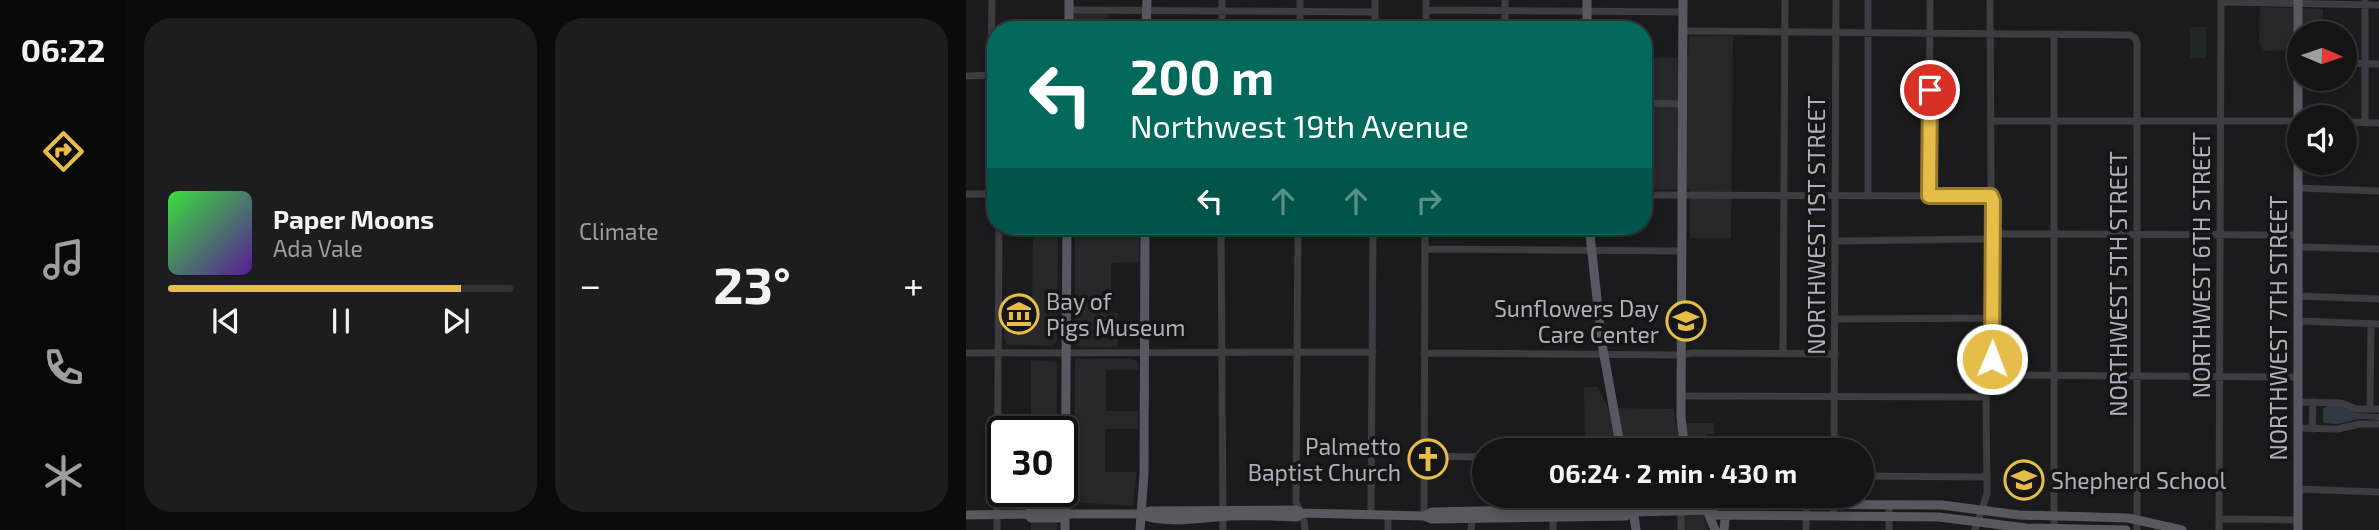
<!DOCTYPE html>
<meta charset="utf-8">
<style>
body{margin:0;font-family:"Exo 2",sans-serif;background:#1d1d1f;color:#f1f3f6;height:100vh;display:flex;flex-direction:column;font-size:26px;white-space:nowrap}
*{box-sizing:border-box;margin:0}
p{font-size:23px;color:#9d9ea1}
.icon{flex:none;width:38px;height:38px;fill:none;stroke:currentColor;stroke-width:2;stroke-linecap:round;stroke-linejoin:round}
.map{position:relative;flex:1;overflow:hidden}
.sheet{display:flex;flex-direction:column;gap:18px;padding:18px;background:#0b0b0c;width:840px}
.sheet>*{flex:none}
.guide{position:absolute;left:21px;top:21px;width:665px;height:214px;border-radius:28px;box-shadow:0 4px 10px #0003,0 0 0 2px #333335;background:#00695c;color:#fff;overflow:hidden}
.needle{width:46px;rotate:92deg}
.tools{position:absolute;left:1321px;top:21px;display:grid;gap:14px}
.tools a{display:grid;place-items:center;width:70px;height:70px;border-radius:50%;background:#141416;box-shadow:0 4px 10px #0003,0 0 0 2px #333335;font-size:35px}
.speed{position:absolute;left:21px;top:416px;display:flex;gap:14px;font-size:35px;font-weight:700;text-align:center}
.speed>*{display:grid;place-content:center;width:91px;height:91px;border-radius:50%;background:#141416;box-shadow:0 4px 10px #0003,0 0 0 2px #333335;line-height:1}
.speed .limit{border:4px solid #111;border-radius:10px;background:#fff;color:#111}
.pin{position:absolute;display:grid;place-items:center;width:60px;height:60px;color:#fff;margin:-30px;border:4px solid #fff;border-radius:50%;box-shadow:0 2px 7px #0007}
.me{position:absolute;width:77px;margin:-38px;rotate:1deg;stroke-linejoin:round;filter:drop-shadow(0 0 5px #0008)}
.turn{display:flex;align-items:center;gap:24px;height:147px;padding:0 28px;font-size:32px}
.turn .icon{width:91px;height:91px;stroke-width:2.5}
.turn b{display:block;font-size:49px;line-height:60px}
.lanes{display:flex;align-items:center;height:66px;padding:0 28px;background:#0003;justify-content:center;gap:35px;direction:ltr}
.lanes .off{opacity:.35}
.big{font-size:52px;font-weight:700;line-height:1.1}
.sheet .tile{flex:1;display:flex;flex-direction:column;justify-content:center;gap:10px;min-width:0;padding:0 24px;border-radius:28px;background:#1d1d1f}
.song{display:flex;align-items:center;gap:21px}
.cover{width:84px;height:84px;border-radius:10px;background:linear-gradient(135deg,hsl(120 70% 55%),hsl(270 70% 35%))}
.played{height:7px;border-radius:4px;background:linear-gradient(90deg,#e7bd49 85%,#333335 85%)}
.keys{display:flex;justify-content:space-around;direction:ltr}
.heat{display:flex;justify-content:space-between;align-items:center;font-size:38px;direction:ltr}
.sheet .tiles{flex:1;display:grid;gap:18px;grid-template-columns:repeat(2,1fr)}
.trip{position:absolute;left:506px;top:438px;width:402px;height:70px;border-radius:35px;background:#141416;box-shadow:0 4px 10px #0003,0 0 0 2px #333335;font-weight:700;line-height:70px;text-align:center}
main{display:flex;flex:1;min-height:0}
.tabs{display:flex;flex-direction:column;width:126px;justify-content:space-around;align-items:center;background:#080809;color:#9d9ea1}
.tabs .icon{width:49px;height:49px}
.tabs .current{color:#e7bd49}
.tabs b{font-size:32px;color:#f1f3f6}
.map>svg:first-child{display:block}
.built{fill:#27272a}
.green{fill:#212822}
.water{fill:#313940}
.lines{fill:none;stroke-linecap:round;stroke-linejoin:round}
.minor{stroke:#3c3c42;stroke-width:7}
.major{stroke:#585960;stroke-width:9}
.route-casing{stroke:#967b2f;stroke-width:18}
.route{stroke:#e7bd49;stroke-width:12}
.labels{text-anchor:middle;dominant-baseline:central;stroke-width:7;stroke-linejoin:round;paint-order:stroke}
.street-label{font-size:23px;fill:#aeb1bb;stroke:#161618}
.poi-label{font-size:23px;fill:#aeb1bb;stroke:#161618;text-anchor:start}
</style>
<main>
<nav class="tabs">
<b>06:22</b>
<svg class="icon current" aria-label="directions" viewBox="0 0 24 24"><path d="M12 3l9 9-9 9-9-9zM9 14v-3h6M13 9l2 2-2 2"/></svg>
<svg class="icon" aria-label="music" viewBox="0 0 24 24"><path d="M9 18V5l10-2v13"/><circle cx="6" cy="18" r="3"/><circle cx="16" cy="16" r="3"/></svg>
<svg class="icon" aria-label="phone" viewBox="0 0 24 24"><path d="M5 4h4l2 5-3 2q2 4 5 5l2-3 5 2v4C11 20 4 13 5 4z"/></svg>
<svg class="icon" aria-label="climate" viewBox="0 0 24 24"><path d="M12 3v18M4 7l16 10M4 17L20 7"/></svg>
</nav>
<section class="sheet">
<div class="tiles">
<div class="tile">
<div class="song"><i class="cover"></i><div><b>Paper Moons</b><p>Ada Vale</p></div></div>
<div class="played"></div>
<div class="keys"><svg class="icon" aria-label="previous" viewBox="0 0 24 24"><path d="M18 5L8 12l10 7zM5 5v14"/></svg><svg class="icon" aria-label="pause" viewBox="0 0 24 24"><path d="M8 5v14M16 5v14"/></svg><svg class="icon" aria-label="next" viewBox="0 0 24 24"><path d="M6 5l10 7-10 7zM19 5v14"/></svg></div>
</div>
<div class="tile"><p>Climate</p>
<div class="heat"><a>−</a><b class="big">23°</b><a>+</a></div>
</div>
</div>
</section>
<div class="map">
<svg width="1413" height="530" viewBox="0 0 1413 530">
<rect width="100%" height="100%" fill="#1b1b1d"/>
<path class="built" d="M1294 7 1357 9V33H1334L1333 50 1298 51 1293 42Z
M142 12V30H105V13Z
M723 36H767L765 238H724V190L677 189V108H686V76L677 75V57L722 58Z
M67 226H92L91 342 86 346 41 345 38 340 39 309 66 308Z
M109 226H173V262L145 263V313H152L151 347H113L109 344Z
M109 359H166L172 362V370H140V411H172V429H139V472H171L167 506 108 502Z
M65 360 91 362V432H65Z
M618 387H632L642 408 708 409 709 423H748V434H740V450H619Z
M65 492H91V503L88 505H65Z
M633 495H732L742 530H718L717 503 633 504Z
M65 522H88L91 524V530H65Z"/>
<path class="green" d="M1224 27H1240V58H1224Z"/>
<path class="water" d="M1361 406H1373L1391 413 1413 414V420C1405 420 1396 418 1388 420 1376 423 1369 426 1357 422V409Z"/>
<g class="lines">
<path class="minor" d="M1399 1V123
M1255 2 1413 5
M103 10 409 12
M460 10 717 12
M256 30V0
M334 30V0
M409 30V0
M460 30V0
M539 30V0
M717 31 1164 35 1169 38 1171 43V530
M1379 63 1413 64
M0 76 29 75
M677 103 717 104
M1025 121H1334
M1379 122 1413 123
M1332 188 1413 191
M0 194H30
M23 194 26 0
M677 195 1025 196
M902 196V0
M963 196 964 0
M255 226 257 530
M332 226 330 502 338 521 339 530
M870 241 1020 239 1035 234 1332 235
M1332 247 1413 249
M459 249 716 251
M1332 296 1413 299
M869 319 1027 318
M1332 321 1413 324
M0 353 407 352
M458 353 716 355 726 353 869 354
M817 354 819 0
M1023 375 1332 377
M715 396 1020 397
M1332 402 1375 403 1390 409H1413
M1404 408 1405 324
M1332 428 1371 429 1394 424H1413
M1346 429 1347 402
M868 450 870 0
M457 456 518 457
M896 476 1021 477
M1331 489 1413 492
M923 505V530
M405 514 407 226
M458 516 459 226
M867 516 868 495
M587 518V530
M1254 519 1332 520
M31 530 33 226
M422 530V514
M505 530 506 520
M715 530V512
M840 530 841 504
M1009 530 1021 494 1020 397 1026 359 1024 0
M1088 530V34
M1253 530 1255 0"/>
<path class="major" d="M717 0 715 417 719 450
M103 30V0
M180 30 181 0
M621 30V0
M623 226 636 344 655 450
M665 495 670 530
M735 495 749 530
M650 508 657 502 659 495
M742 510 751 515 973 517 1060 528 1160 530
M62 514 65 518H92L99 514
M174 514C201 525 237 517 265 516 287 515 309 516 331 517L336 513
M0 515 62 514 64 510 92 511 99 514H174L184 511 331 510 336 513 458 516 466 519 660 516 669 512 742 510 751 504 976 505 1053 515 1162 518 1216 530
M458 516 466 512 660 508 669 512
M99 530 101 226
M174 530 178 474 179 226
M758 530 759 519 762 516
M1332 530V0"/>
</g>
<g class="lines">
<g class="route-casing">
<path id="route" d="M964 90 963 196H1025L1027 201 1026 359"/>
</g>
<use href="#route" class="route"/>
</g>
<defs>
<g id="museum-ring" transform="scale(2.0125)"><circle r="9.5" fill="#161618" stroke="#e7bd49" stroke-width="1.5"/><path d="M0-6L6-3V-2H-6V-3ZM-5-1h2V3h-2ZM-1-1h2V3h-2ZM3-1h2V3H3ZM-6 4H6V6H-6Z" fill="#e7bd49"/></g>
<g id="school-ring" transform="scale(2.0125)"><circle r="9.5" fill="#161618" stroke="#e7bd49" stroke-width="1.5"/><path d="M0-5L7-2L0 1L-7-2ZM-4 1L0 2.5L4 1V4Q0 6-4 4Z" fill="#e7bd49"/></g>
<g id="church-ring" transform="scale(2.0125)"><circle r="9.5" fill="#161618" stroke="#e7bd49" stroke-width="1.5"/><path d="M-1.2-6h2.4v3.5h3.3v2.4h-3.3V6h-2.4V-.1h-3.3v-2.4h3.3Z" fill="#e7bd49"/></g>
</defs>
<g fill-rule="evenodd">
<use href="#museum-ring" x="53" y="314"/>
<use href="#school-ring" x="720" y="321"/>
<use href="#church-ring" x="462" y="459"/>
<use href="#school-ring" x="1058" y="480"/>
</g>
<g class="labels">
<g class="street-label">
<text transform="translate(850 225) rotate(-90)">NORTHWEST 1ST STREET</text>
<text transform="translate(1235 265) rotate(-90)">NORTHWEST 6TH STREET</text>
<text transform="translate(1152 284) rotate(-90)">NORTHWEST 5TH STREET</text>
<text transform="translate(1312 328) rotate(-90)">NORTHWEST 7TH STREET</text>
</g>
<g class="poi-label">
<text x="80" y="301">Bay of<tspan x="80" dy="26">Pigs Museum</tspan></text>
<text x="693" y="308" text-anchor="end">Sunflowers Day<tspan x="693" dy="26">Care Center</tspan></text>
<text x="435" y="446" text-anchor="end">Palmetto<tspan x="435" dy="26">Baptist Church</tspan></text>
<text x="1085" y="480">Shepherd School</text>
</g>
</g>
</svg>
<div class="tools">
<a><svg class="needle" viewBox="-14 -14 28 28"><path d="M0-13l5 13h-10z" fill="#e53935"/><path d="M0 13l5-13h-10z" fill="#9d9ea1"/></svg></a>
<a><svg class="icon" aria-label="sound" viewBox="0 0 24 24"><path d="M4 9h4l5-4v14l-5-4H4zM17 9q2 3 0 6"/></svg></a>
</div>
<div class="speed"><div class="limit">30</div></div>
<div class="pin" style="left:964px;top:90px;background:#d93025"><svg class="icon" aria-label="arrive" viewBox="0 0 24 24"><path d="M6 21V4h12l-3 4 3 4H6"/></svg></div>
<svg class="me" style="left:1026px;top:359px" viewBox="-20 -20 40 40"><circle r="17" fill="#e7bd49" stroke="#fff" stroke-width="3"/><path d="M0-11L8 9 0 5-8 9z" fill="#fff"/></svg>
<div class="trip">06:24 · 2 min · 430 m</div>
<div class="guide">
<div class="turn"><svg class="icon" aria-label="left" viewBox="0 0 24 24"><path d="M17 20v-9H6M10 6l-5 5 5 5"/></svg><div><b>200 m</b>Northwest 19th Avenue</div></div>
<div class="lanes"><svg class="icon" aria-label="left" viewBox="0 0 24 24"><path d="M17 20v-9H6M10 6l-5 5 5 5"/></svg><svg class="icon off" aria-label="ahead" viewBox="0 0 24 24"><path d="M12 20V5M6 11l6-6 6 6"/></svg><svg class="icon off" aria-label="ahead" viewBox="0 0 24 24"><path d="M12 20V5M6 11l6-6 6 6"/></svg><svg class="icon off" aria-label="right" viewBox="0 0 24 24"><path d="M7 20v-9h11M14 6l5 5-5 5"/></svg></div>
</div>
</div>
</main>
